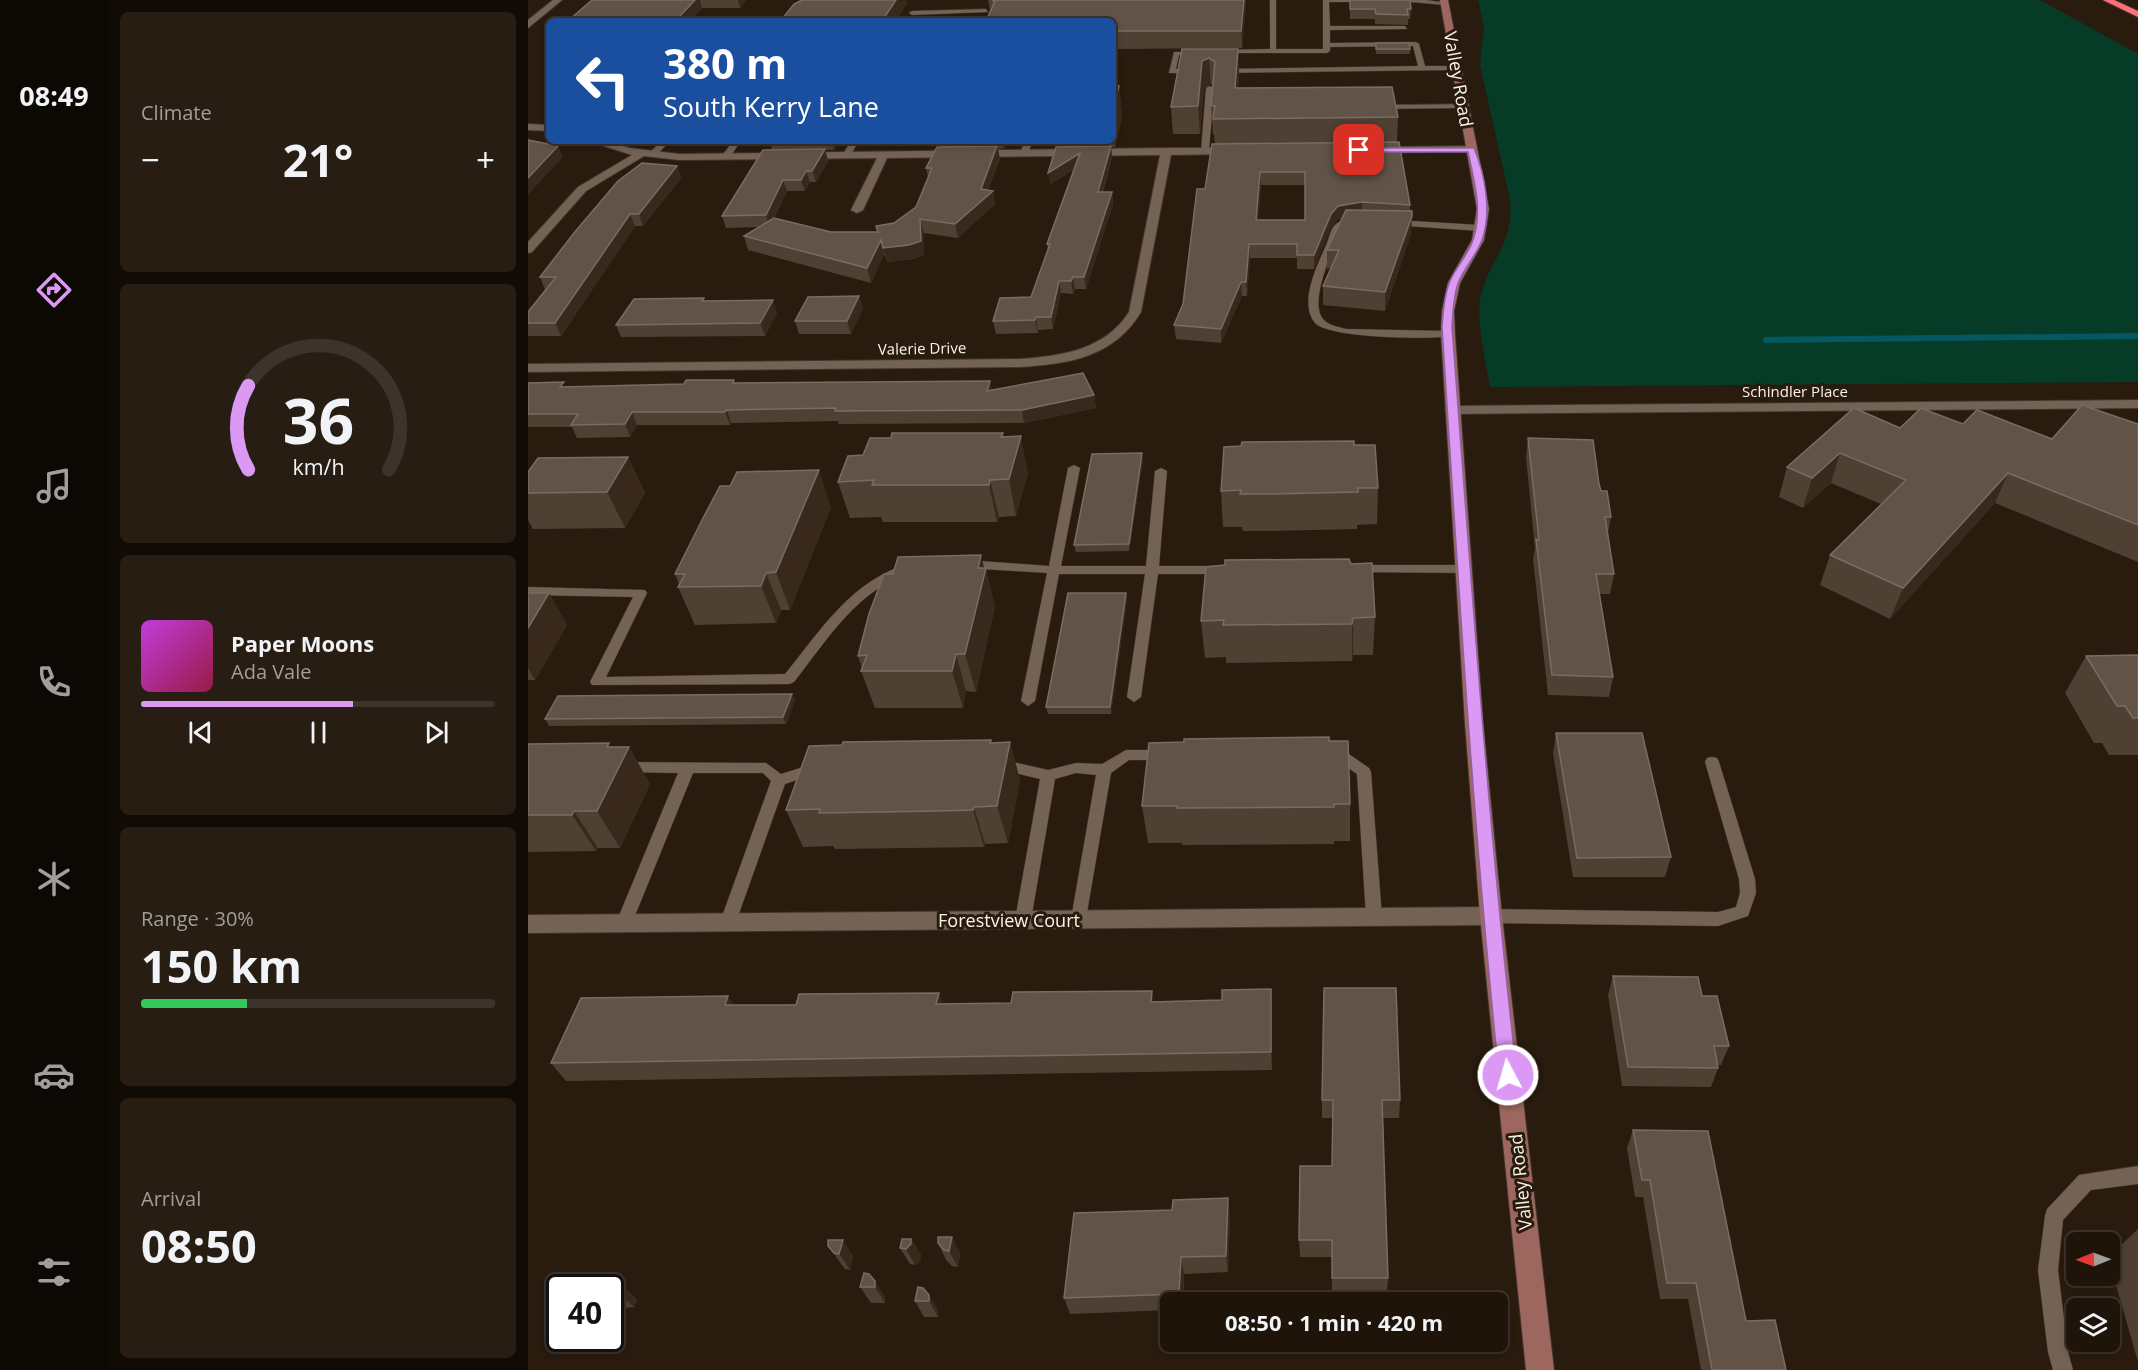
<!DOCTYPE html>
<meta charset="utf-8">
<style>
body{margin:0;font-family:"Open Sans",sans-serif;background:#271d13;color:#f1f3f6;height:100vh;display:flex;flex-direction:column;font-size:22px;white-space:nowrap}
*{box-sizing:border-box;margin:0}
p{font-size:20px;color:#a19e9c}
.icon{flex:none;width:33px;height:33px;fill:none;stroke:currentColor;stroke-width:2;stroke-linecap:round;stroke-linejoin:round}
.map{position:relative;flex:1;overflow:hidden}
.drawer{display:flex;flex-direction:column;gap:12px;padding:12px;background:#110b06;width:420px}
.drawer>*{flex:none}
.top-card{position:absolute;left:18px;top:18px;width:570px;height:126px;border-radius:9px;box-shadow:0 3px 9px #0003,0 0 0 2px #3c332b;background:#1a4fa0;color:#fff;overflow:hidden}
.needle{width:39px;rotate:269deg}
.tools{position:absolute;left:1538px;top:1232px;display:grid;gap:12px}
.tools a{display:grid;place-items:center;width:54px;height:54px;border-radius:9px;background:#1f140a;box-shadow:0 3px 9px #0003,0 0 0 2px #3c332b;font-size:30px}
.speed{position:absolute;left:18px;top:1274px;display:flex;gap:12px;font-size:30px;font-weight:700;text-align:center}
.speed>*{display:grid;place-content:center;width:78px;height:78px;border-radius:50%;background:#1f140a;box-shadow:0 3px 9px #0003,0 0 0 2px #3c332b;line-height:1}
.speed .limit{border:3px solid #111;border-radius:9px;background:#fff;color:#111}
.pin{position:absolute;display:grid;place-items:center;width:51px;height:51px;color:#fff;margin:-26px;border-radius:12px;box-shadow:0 3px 9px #0006}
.me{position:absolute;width:66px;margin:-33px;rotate:354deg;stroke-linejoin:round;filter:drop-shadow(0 0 4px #0008)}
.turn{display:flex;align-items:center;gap:21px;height:126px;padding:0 18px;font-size:27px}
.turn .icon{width:78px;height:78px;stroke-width:2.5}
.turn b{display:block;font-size:42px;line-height:51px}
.big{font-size:45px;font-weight:700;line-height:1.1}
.drawer .widget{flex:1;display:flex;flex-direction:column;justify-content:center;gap:9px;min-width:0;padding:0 21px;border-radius:9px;background:#271d13}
.drawer .dial{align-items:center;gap:0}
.dial svg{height:156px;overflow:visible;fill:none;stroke:#3c332b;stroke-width:7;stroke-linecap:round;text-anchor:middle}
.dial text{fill:#f1f3f6;stroke:none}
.song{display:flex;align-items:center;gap:18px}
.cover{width:72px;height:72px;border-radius:9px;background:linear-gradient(135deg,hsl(290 70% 55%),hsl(340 70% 35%))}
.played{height:6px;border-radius:3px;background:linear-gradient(90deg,#dc99f4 60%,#3c332b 60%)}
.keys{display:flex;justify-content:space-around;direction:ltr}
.heat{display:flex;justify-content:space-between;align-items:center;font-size:33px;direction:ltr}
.charge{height:9px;border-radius:4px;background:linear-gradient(90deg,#34c759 30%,#3c332b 0)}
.trip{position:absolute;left:632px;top:1292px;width:348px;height:60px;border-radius:9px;background:#1f140a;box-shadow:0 3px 9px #0003,0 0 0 2px #3c332b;font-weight:700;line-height:60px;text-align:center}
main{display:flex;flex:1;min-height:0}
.menu{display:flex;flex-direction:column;width:108px;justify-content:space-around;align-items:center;background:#0c0804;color:#a19e9c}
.menu .icon{width:42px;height:42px}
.menu .active{color:#dc99f4}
.menu b{font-size:27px;color:#f1f3f6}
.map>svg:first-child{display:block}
.green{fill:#063b28}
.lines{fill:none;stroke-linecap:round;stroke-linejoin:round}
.stream{stroke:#055860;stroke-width:6}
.lane-casing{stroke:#40352f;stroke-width:1}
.street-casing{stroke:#40352f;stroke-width:2}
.secondary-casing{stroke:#40352f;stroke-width:2}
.highway-casing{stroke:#40352f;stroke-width:2}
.lane{fill:#746354;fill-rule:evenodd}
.street{fill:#746354;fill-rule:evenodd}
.secondary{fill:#9d675f;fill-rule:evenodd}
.highway{fill:#fd7079;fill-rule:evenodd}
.wall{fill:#4f4034;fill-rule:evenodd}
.shaded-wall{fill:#38291c}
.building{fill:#615347;stroke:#7a6c60;stroke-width:1.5;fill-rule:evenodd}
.route{fill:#dc99f4;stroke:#8f639f;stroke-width:1.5}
.labels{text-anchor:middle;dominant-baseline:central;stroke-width:6;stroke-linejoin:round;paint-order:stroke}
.far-street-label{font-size:15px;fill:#fbf2e9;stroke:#291b0e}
.street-label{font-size:18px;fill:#fbf2e9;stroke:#291b0e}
</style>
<main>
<nav class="menu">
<b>08:49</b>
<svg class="icon active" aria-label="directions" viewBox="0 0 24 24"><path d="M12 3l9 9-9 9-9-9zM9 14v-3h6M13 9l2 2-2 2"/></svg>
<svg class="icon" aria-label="music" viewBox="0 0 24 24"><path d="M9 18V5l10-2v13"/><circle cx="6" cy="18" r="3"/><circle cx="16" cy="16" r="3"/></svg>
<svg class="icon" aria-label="phone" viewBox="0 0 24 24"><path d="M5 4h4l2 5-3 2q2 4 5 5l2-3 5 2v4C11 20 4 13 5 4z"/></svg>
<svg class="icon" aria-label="climate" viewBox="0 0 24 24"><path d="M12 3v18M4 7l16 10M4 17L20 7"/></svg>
<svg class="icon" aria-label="car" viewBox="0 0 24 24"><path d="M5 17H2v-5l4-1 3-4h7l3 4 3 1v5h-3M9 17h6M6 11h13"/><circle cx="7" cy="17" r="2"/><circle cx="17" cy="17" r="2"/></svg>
<svg class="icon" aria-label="filters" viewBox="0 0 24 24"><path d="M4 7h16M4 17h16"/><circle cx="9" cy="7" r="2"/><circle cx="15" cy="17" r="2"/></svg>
</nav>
<section class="drawer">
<div class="widget"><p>Climate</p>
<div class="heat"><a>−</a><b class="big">21°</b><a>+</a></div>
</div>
<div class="widget dial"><svg viewBox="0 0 100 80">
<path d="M14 69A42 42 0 1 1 86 69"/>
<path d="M14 69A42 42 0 0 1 14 26" stroke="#dc99f4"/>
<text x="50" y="56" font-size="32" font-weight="700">36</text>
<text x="50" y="72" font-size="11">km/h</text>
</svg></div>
<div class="widget">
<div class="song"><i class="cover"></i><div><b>Paper Moons</b><p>Ada Vale</p></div></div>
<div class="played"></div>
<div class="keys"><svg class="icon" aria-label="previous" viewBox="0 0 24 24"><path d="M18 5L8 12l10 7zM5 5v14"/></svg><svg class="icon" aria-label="pause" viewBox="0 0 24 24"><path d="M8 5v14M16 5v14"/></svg><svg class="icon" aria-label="next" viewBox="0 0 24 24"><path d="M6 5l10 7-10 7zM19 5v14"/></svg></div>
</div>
<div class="widget"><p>Range · 30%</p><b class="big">150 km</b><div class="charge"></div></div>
<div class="widget"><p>Arrival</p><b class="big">08:50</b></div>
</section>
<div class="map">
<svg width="1610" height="1370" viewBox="0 0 1610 1370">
<rect width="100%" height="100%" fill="#291b0e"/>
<path class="green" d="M950 0H1512L1610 54V382L962 387C958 363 947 317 953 295 963 256 986 246 982 200L952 65 956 26Z"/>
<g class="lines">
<path class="stream" d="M1238 340 1610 336"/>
<g class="lane-casing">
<path id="lane" d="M742 0H748V49H795V0H841L838 2H801L802 26H877L879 29 802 30V43L888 42 891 44 897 66H929L933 68 929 70 692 73V69H695L890 66 885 46 802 47V51L799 53H692L690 52 694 50 742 49Z
M860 0H898L920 3 917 5Z
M458 9 460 12 384 15 381 13 384 11Z
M646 52H674L676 53 672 55H651L648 69H669V73H641Z
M682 86 686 88 681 151 677 153 673 151 678 88Z
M939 104V108H936L851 109 847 107 851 105Z
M134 141H142L128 156H122V152Z
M205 141H213L201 158H195L194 156Z
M323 141H331L322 156H316L315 154Z
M497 141H505L500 153 496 155 492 153Z
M827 218 830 219V223L818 225 813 229C806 248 779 303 796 320 802 326 811 327 818 329L920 331 924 332V336C902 340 800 338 787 323 770 302 790 264 799 243 801 238 802 231 806 226 811 220 819 220 827 218Z
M867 220 952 225 956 228 952 231 864 225 863 223Z
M546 465 552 468 533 566H618L627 471 633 468 639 471 631 566H694L700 570 694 574H630L613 697 606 702 599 697 617 574H531L507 701 500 706 493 701 519 573 438 568 432 564 438 560 521 566 540 468Z
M383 563 387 564 389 567 387 570C329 590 302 636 266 682L261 684 64 685 62 682 105 597 0 595V587L117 590 119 593 78 677 257 674C293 630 324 579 383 563Z
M828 565H937L943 569 937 573 824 572 822 569Z
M598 750H636L641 751 643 755 641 759 636 760H601L583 773 557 924 551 926 545 924 543 919 568 775 548 773 527 779 503 920 501 925 495 927 489 925 487 920 512 779 467 768 465 764 467 760 472 759 520 770 548 763 574 764Z
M805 751 818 752 841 768 843 772 854 917 852 922 846 924 840 922 838 917 829 774 810 761 800 760 798 756 800 752Z
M1184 757 1189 758 1191 762 1227 879 1228 893 1220 916 1190 926 963 923 957 921 955 916 957 911 963 909 1190 912 1208 907 1212 893 1211 879 1177 762 1179 758Z
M93 762 238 763 253 774 288 763 293 764 295 768 293 772 257 784 208 922 206 927 200 929 194 927 192 922 243 781 235 773H165L104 923 102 928 96 930 90 928 88 923 150 773 93 772 88 771 86 767 88 763Z
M1610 1166V1184L1563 1190 1535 1220 1530 1270 1540 1352 1545 1370H1525L1520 1352 1510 1270 1517 1216 1519 1209 1551 1175Z"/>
</g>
<g class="street-casing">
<path id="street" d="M25 0H34L0 28V20Z
M0 124 21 125V131L0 130Z
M60 141H77L102 148 151 154 638 148H707L712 151 707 154 643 155 613 312C586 357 541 364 492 367L0 372V364L492 359C533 356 577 350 601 312L632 155 359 158 335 210 329 213 323 210 349 158 151 160 116 156 58 191 4 252 0 253V242L50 187 104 155Z
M943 146 948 149 947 151 848 153 843 150 848 147Z
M1610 400V408L924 414 917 410 924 406Z
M963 907 970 910 974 916 970 922 963 925 0 933V915Z"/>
</g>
<g class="secondary-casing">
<path id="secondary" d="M912 0H920L961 209 956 240 932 283 926 311 927 334 955 724 974 916 1026 1370H998L952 916 937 724 913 334 914 311 920 283 944 240 949 209Z"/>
</g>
<g class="highway-casing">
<path id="highway" d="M1575 0H1586L1610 11V17Z"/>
</g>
<use href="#lane" class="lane"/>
<use href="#street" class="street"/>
<use href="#secondary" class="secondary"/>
<use href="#highway" class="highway"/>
</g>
<path class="wall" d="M64 0H218L212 8H174L163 21H41V20Z
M460 0H718L714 48 585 49V21L462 11Z
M822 0 883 9 882 19H880V25L847 24V19H822Z
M380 1 368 21H255L254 19Z
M848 43 882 49V54H848Z
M654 49H710L711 75 710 88 870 117 869 142 882 205 883 234 857 311 795 305V286L803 268 799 269V250L814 219H810L803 227 786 269H769V258H722L719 296H714L693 343 648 339 646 325 655 304 687 144 686 134H685L683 106 685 85 683 84 676 88 672 134H645L643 107ZM733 185H777V220H730Z
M585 86H591L594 116 587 147H583L584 158 575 192H584L585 204 558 289H547L545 294 533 293 525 329 510 330V333L468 334 465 321 503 297 520 251 519 244 546 169 522 185 533 147 532 141H585Z
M242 141H311L306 150H297L300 161 288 182H282L277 191H259L246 218 303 232H350L366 223 388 207 400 177 398 168 416 146 415 141H479L476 148 470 149 472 159 460 190 465 191 467 204 430 238 396 233V255L385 259 359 262 356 254 343 283 220 250 216 236 230 227 198 228 194 216 244 150Z
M149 166 153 178 115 226H107L33 336H0V312L17 290 12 277Z
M331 296 335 309 323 334H271L267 321Z
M177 301 249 313 237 336 93 337 88 325Z
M0 383 38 387 208 383 464 390 566 395 568 408 496 423 311 424 310 421 203 423 202 425H109L102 437 49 438 44 427H0Z
M1435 424 1524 439 1610 424V562L1467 503 1362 619 1292 585 1302 555 1353 504 1303 483 1275 508 1251 497 1259 467 1372 428Z
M475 433 476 437 500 473 488 516 471 517 469 522H355L353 517 322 518 310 482 335 455Z
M1000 438 1071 484 1083 517 1080 533 1086 574 1082 594H1072L1085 677 1081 697 1020 695 1005 559 1007 549 998 457Z
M826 445 850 488 849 524 829 525V529L740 531H715L714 527H695L693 491Z
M100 457 117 493 97 528 5 529 0 520V472Z
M615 460 601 551 548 552 546 545Z
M303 507 262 610H253L248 623 167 625 150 587 151 584 147 574Z
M823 564 847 617 845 655H825L824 661 698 663V657L677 658 673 621Z
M457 568 467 606 448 692 438 691 435 708H347L333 671 334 668 330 656Z
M0 593H21L39 625 7 680H0Z
M598 593 599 600 583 714H520L518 707Z
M1610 655V755H1581L1574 743H1566L1537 693 1558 656Z
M264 694 267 701 258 724 21 726 17 719Z
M1028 733 1143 857 1137 877H1045L1025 753Z
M463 740 464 743 482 742 492 780 480 843 457 844 456 847 307 849 305 846 275 847 258 810Z
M801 741 822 804V841H806V844L654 845V843H620L614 806Z
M0 744 101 747 122 784 92 848H70L68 851 0 852Z
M1085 976 1174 996 1201 1046 1193 1065H1190V1068L1183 1087 1094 1086 1080 995Z
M743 989 744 1008V1070L38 1081 23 1063 200 996 205 1005 626 1002 694 1000Z
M794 1100H872L871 1118H855L860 1278 859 1294H804V1257H772L771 1240 804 1166 805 1118H794Z
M1105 1130 1218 1321 1258 1370H1173L1160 1299H1132L1115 1197H1107L1099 1148Z
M702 1215 700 1272 656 1274 655 1302H642V1310L542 1314 536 1298Z
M1610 1229V1362L1584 1271 1592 1263 1588 1250Z
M424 1237 432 1254 430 1267 424 1266 418 1260 410 1243Z
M383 1239 393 1255V1261L387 1265 382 1264 372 1248Z
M300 1246 325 1256 322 1270 317 1269Z
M336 1273 357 1297V1303H343L332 1287Z
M93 1284 109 1300 106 1307 98 1308 82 1292Z
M401 1295 410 1311V1317H396L387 1301Z"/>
<path class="shaded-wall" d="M167 0H172L174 8 163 21H153L151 17Z
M210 0H218L212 8Z
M368 0 380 1 368 21H357L356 18Z
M716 0H718V5L714 48 713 31Z
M710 49 711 75 708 115 707 88Z
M681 58 683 84 676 88 672 134 670 106 674 61Z
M591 86 594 116 587 147 585 134V108Z
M303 141H311L306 150Z
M475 141H479L476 148Z
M30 146 35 157 0 195V178Z
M469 146 472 159 457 198 465 191 467 204 430 238 427 224 453 189Z
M583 146 584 158 571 203 570 192Z
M297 149 300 161 288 182 284 171Z
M552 153 554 164 522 185 520 173Z
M149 166 153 178 115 226 111 214Z
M278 171 282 182 277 191 273 180Z
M732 172 733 185 729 234 728 220Z
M255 180 259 191 241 227 238 215Z
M584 192 585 204 558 289 556 277Z
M834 202V216L810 219 803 227 786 269V255L803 214 810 206Z
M102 214 107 226 33 336 27 323Z
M884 216 883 234 857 311V292Z
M392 219 396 233V255L385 259 359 262 355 248Z
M353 240 356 254 343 283 339 268Z
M721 244 722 258 719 296 718 282Z
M545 277 547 289 545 294 543 281Z
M531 281 533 293 525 329 523 317Z
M713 282 714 296 693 343V329Z
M331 296 335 309 323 334 319 321Z
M245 300 249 313 237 336 232 323Z
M508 317 510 330V333L507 320Z
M462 381 465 394 459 391Z
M566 395 568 408 496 423 494 410Z
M199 410 203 423 202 425 197 412Z
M104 412 109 425 102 437 97 424Z
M493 436 500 473 488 516 481 479Z
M614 453 615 460 601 551V544Z
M1312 453 1303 483 1275 508 1284 478Z
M100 457 117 493 97 528 79 492Z
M291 470 303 507 262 610 248 572Z
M1480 473 1467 503 1362 619 1375 588Z
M462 480 471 517 469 522 461 485Z
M453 555 457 571 458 568 467 606 448 692 437 654 450 568Z
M238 573 253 610 248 623 233 586Z
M21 593 39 625 7 680 0 668V628Z
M598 593 599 600 583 714 582 707Z
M825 618V655L824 661V624Z
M428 654 438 691 435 708 424 671Z
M264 694 267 701 258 724 255 717Z
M482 742 492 780 480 843 469 806Z
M81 743 93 763 101 747 122 784 92 848 69 811 79 747Z
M446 807 457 844 456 847 445 810Z
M46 811 70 848 68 851 44 815Z
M743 989 744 1008V1070L743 1052Z
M624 991 627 1009 623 1002Z
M411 993 418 1011 408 1004Z
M200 996 211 1014 197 1005Z
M700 1198 702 1215 700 1272 698 1256Z
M424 1237 432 1254 430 1267 421 1251Z
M383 1239 393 1255V1261L387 1265 378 1249Z
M315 1240 325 1256 322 1270 311 1254Z
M653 1257 656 1274 655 1302H653L651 1294Z
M347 1281 357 1297V1303L347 1287Z
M93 1284 109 1300 106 1307 90 1292Z
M401 1295 410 1311V1317L401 1301Z"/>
<path class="building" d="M64 0H167L151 17 41 20Z
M274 0H368L356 18 254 19 266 4Z
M465 0H716L713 31H585V21H458L467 1H465Z
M822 0H882L883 9H879L880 15 848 14 847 9H822Z
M848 43H881L882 49H848Z
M654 49H710L707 88 864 87 870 117 685 119 687 106H683L687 62 681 58 674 61 670 106 643 107Z
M585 86H591L585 108Z
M0 140 30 146 0 178Z
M871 142 882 205 834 202 810 206 803 214 786 255H769V244H721L718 282H713L693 329 646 325 655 304 669 189H677L684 144ZM732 172H777V220H728Z
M469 146 453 189 465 191 427 224 392 219 393 241 381 245 355 248 353 240 339 268 216 236 246 218 303 232H350L348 226 366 223 388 207 404 168H398L409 147Z
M583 146 570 192H584L556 277H545L543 281H531L523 317H508L507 320 465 321 472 298 503 297 522 244H519L552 153 520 173 528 147Z
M297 149 284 171H278L273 180H255L238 215 194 216 235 150Z
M114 163 149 166 111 214H102L27 323H0V312L28 277H12L46 233 90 181Z
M818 210 884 211V216L857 292 795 286 811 250H799Z
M331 296 319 321H267L280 297Z
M176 298 174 301 245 300 232 323 88 325 106 299Z
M555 373 566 395 494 410 307 411 308 408 199 410 197 412H104L97 424 43 425 50 414H0V383L36 382 32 387 156 384 158 380H206L205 383 462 381 459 391Z
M1554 405 1610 424V525L1480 473 1375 588 1302 555 1378 480 1312 453 1284 478 1259 467 1326 408 1372 428 1393 408 1435 424 1449 410 1524 439Z
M364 433H475L473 437 493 436 481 479 462 480 461 485H344L346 480 310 482 320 456 335 455 342 438H363Z
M1000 438 1065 440 1071 484 1073 491H1079L1083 517H1077L1086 574H1068L1085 677 1024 675 1008 539 1011 540Z
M826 441V445H847L850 488H830V492L738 494H712L713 490 693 491 696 447 713 446 714 442Z
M614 453 601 544 546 545 564 454Z
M100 457 79 492 0 493V472L10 458Z
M291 470 248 572 238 573 233 586 150 587 157 574H147L174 520 192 486H202L209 472Z
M453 555 450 568H458L437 654H428L424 671H333L339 655 330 656 341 614 356 574H365L370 557Z
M821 559 823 564 844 563 847 617 825 618 824 624 695 625 696 620 673 621 678 567 697 565V560Z
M0 593H21L0 628Z
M540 593H598L582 707H518Z
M1610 655V718H1605L1597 706H1589L1558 656Z
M264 694 255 717 17 719 30 696Z
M1028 733H1114L1143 857 1049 858Z
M801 737V741H820L822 804H806V807L649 808V806H614L621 743 656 742V739Z
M463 740 462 743 482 742 469 806 446 807 445 810 408 811 291 813 292 809 258 810 281 746 314 745 315 742Z
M81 743 79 747H101L69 811H46L44 815H0V744Z
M1085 976 1170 977 1174 996H1189L1201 1046H1186L1190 1068 1100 1067Z
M796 988H868L872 1100H854L860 1278H804V1240H771L772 1166H804L805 1100H794Z
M743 989V1052L23 1063 53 998 200 996 197 1005H268L271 994 411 993 408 1004 483 1003 485 992 624 991 623 1002 694 1000V990Z
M1105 1130 1180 1131 1218 1321 1247 1320 1258 1370H1184L1168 1283H1139L1122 1180H1114Z
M700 1198 698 1256 653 1257 651 1294 536 1298 546 1213 644 1210 645 1200Z
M410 1237H424L421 1251 416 1250 410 1243Z
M374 1239H383V1244L378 1249 372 1248Z
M300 1240H315L311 1254 306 1253 300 1246Z
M336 1273 341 1274 347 1281V1287H332Z
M88 1282 93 1284 90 1292H82V1286Z
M390 1287 395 1288 401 1295V1301H387Z"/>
<path class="route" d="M831 148H946C957 174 964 212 954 240 949 254 937 267 931 281 925 295 925 313 924 327 943 577 960 826 989 1075L986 1081 980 1083 974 1081 971 1075C945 826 930 577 914 327 915 313 916 295 922 281 928 267 940 255 945 240 955 211 946 180 940 152H828V148Z"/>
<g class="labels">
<g class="far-street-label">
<text transform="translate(394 348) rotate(-1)">Valerie Drive</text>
<text x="1267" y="391">Schindler Place</text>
</g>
<g class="street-label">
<text transform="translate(931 79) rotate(80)">Valley Road</text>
<text x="481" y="920">Forestview Court</text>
<text transform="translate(992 1182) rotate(-96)">Valley Road</text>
</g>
</g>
</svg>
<div class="tools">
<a><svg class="needle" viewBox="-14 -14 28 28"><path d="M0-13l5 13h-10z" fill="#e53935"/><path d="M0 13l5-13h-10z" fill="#a19e9c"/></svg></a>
<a><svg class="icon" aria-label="layers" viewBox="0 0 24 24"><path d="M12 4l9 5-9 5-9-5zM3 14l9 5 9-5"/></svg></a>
</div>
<div class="speed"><div class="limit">40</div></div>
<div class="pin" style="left:831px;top:150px;background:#d93025"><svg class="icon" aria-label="arrive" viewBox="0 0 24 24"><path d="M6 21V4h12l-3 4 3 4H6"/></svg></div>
<svg class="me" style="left:980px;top:1075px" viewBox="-20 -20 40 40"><circle r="17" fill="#dc99f4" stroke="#fff" stroke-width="3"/><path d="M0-11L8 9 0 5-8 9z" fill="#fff"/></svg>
<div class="trip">08:50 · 1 min · 420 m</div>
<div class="top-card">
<div class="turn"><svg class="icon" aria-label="left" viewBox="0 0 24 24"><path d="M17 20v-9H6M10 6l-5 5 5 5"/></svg><div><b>380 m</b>South Kerry Lane</div></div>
</div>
</div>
</main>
